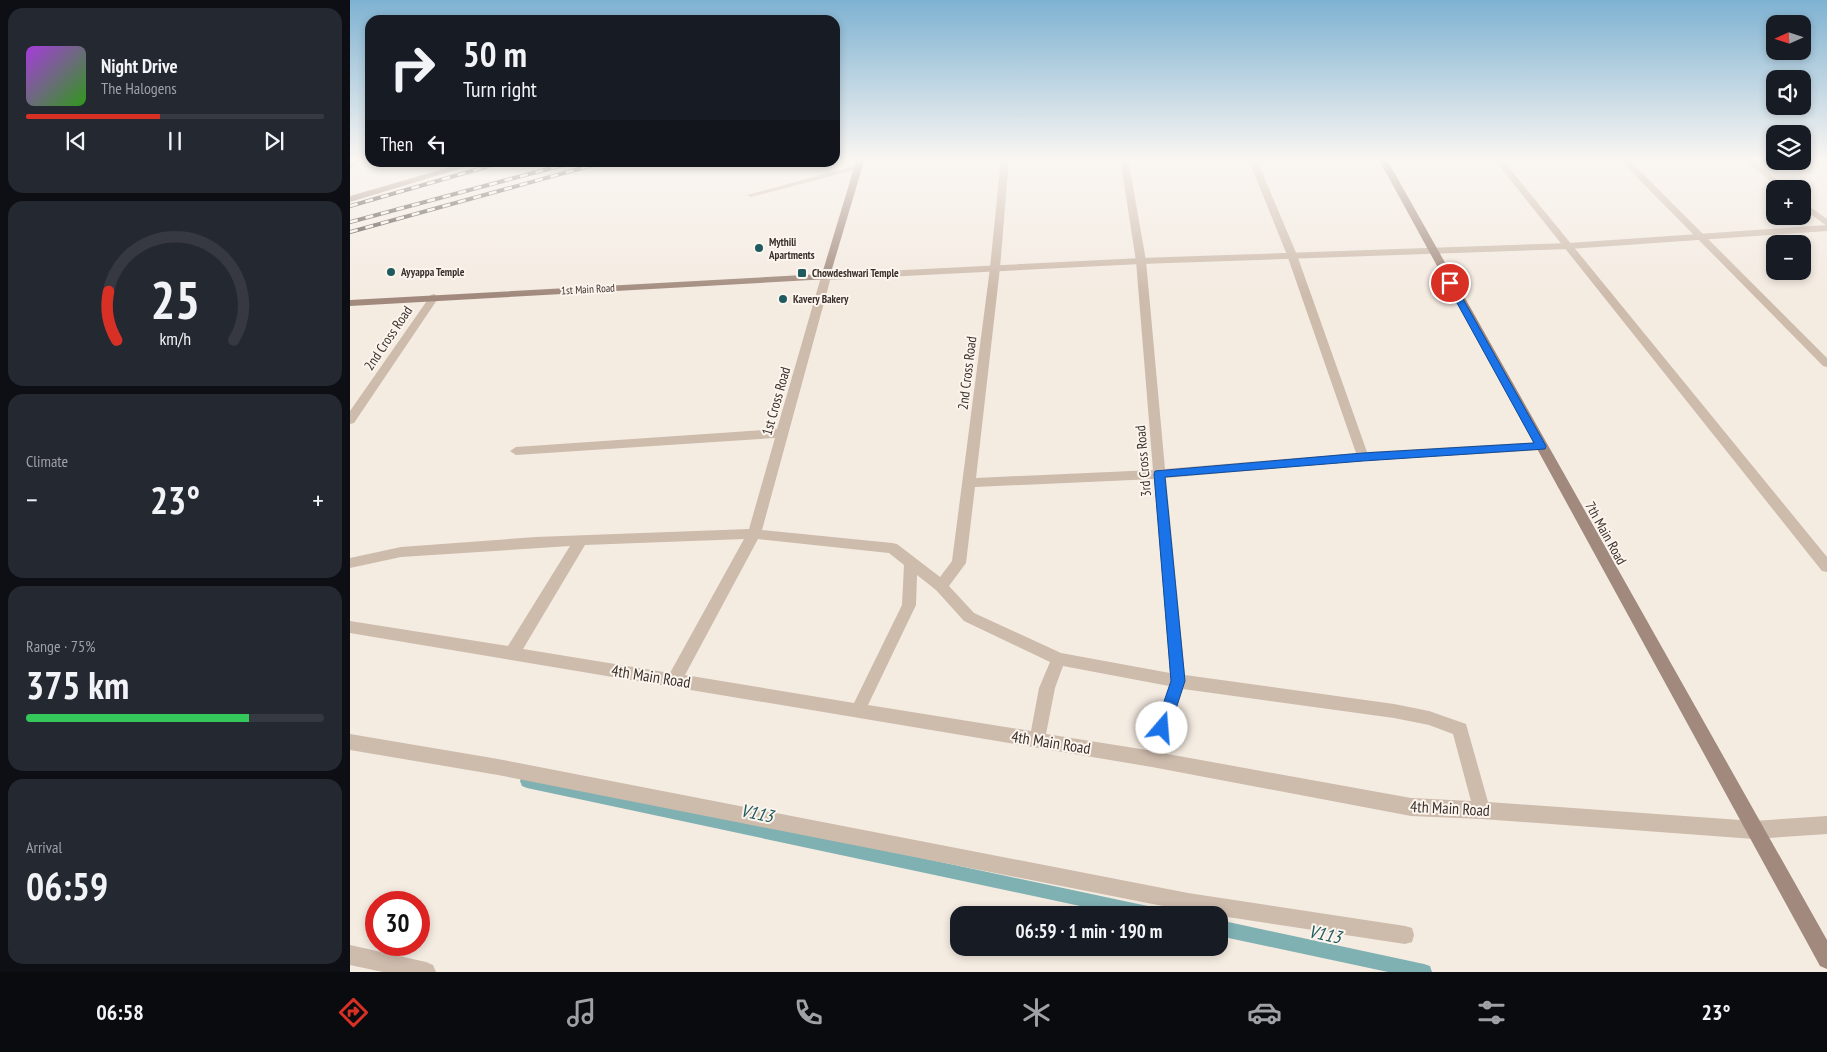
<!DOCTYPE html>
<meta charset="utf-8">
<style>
body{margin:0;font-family:"PT Sans Narrow",sans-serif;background:#242831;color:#f1f3f6;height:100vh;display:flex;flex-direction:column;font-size:19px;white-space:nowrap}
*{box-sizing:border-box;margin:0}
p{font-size:16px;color:#9ea1a6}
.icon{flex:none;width:28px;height:28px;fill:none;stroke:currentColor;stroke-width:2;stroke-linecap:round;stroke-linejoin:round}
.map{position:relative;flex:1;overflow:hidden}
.side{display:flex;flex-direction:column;gap:8px;padding:8px;background:#0d0f14;width:350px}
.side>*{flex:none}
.top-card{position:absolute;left:15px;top:15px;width:475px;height:152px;border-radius:15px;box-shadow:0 2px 8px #0003;background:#171b24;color:#f1f3f6;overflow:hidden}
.needle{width:32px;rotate:267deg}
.tools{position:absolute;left:1416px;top:15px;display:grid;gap:10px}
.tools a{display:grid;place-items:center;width:45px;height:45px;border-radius:10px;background:#171b24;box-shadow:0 2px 8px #0003;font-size:25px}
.speed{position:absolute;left:15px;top:891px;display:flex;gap:10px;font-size:25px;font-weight:700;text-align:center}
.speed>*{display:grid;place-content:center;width:65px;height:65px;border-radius:50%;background:#171b24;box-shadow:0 2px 8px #0003;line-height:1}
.speed .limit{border:8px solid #d22;background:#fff;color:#111}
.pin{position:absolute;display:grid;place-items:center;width:42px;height:42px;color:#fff;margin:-21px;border:2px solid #fff;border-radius:50%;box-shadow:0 1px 5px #0007}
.me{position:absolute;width:55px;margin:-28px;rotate:18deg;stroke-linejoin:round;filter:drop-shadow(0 0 4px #0008)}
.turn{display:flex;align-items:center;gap:18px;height:105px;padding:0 15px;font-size:22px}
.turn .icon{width:65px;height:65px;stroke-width:2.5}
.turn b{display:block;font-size:35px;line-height:42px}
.then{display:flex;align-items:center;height:48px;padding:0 15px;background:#0003;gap:10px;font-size:19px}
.big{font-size:38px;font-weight:700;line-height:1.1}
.side .widget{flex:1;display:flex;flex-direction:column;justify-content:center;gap:8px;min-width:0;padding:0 18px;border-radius:15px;background:#242831}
.side .dial{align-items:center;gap:0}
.dial svg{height:130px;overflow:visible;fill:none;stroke:#363941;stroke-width:7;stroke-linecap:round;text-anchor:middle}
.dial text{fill:#f1f3f6;stroke:none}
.song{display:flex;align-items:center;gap:15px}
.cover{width:60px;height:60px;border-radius:8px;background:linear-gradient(135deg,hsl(280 70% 55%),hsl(110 70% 35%))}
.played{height:5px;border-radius:2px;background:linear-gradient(90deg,#d93025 45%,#363941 45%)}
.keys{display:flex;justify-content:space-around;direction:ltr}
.heat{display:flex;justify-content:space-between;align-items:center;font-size:28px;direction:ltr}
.charge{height:8px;border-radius:4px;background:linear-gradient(90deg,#34c759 75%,#363941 0)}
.trip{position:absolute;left:600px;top:906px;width:278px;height:50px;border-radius:15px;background:#171b24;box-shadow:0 2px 8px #0003;font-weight:700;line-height:50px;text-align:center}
.dock{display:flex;height:80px;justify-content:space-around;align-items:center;background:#090b0e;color:#9ea1a6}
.dock .icon{width:35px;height:35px}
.dock .current{color:#d93025}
.dock b{font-size:22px;color:#f1f3f6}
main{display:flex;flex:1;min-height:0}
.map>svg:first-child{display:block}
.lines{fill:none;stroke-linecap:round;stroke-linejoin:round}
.stream{fill:#7fb0b2;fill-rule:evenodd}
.service{fill:#cdbbac;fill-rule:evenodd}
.minor{fill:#cdbbac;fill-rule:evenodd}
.tertiary{fill:#cdbbac;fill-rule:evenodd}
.secondary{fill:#a18a7d;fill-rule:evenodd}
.rail-casing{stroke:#3b302b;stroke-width:4}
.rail{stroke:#fbf5ee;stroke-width:2.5;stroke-dasharray:8;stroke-linecap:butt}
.route{fill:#1a73e8;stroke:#114b97}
.poi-dot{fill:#1f5a5e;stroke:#fbf5ee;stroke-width:2}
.labels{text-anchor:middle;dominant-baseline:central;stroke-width:4;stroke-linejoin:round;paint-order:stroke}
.far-poi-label{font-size:11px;font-weight:bold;fill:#3b302b;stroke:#fbf5ee;text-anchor:start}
.far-street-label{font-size:11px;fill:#3b302b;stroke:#fbf5ee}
.street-label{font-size:14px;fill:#3b302b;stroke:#fbf5ee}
.near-street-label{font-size:16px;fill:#3b302b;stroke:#fbf5ee}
.near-water-label{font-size:18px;font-style:italic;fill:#1f5a5e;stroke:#fbf5ee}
</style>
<main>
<section class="side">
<div class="widget">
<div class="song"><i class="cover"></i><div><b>Night Drive</b><p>The Halogens</p></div></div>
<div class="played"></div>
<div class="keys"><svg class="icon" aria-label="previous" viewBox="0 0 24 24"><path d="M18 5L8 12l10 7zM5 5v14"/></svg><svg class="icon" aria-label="pause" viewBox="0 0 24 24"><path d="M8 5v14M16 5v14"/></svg><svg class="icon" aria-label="next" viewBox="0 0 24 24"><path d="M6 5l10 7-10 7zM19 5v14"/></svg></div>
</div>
<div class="widget dial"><svg viewBox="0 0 100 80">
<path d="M14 69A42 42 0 1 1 86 69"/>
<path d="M14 69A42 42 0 0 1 9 39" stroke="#d93025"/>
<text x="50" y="56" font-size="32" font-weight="700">25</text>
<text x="50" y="72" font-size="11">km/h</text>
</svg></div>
<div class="widget"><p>Climate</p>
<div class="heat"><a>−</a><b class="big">23°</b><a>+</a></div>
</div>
<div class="widget"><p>Range · 75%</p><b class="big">375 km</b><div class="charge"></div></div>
<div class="widget"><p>Arrival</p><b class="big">06:59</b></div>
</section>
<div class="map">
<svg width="1477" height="972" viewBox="0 0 1477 972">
<rect width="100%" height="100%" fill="#f4ebe1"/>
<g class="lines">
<path class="stream" d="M177 774 807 908 812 910 814 915H772L177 788 172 786 170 781 172 776Z
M869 920 1074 964 1080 966 1082 972H1038L869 936Z"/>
<path class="service" d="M505 166 512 168 401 197 397 195Z"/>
<path class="minor" d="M5 158H14L0 169V163Z
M651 158H659L650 268 626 478 803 470 786 261 770 158H778L796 261 815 469 1006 453 937 255 898 158H906L947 255 1017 452 1191 442 1197 446 1191 450 1013 461 816 478 835 675 1044 704 1079 711 1116 724 1138 802 1404 821 1477 816V834L1404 839 1132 819 1061 816 802 767 0 633V621L158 646 220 546 51 557 0 568V558L51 547 186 537 399 529 425 438 166 455 160 451 166 447 427 429 471 277 476 274 481 277 412 530 542 543 547 544 590 577 602 561 640 268ZM804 479 820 673 711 653 624 613 599 586 616 563 625 487ZM394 539 320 673 173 649 235 545ZM408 539 539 553 554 565 552 605 504 703 335 675ZM567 575 586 590 614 621 700 662 689 688 681 731 518 705 566 605ZM713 666 819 686 797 750 696 734 705 688ZM833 689 1044 718 1079 725 1103 734 1121 801 1061 798 812 753Z
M1143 158H1151L1477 557V572L1472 571Z
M1268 158H1277L1477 358V367L1473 366Z
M1392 158H1401L1438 189H1429Z
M1452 201 1477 219V226L1452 208Z
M84 294 89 297 4 423 0 424V411L81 295Z
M0 734 148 759 838 893 1055 926 1062 928 1064 935 1062 942 1055 944 838 911 148 775 0 750Z
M0 945 76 962 83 965 86 972H33L0 965Z"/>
<path class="tertiary" d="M1477 225V231L1219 249 791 264 476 280 471 277 476 274 791 258 1219 243Z"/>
<path class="secondary" d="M507 158H515L479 279 0 306V300L472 274Z
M1028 158H1036L1477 940V969L1470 966Z
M118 162H132L0 202V196Z"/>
<g class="rail-casing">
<path id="rail" d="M0 206 153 162
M0 222 224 162
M0 232 254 162"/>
</g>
<use href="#rail" class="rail"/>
</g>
<linearGradient id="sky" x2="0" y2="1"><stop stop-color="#7eb2d2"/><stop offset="0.54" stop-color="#faf6f2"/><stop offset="1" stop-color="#faf6f2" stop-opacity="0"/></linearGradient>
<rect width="1477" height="295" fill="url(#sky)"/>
<path class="route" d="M1100 280 1104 283 1196 446 1195 449 1013 461 815 477 835 681 818 733 812 735 807 733 805 728 821 681 804 474 805 471 1013 453 1184 443 1096 283Z"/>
<g class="poi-dot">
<circle cx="409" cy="248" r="5"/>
<circle cx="41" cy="272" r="5"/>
<rect x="447" y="268" width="10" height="10" rx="2.5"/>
<circle cx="433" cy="299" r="5"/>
</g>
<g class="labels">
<g class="far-poi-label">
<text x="419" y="242">Mythili<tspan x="419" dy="13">Apartments</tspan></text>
<text x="51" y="272">Ayyappa Temple</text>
<text x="462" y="273">Chowdeshwari Temple</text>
<text x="443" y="299">Kavery Bakery</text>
</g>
<g class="far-street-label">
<text transform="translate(238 289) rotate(-3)">1st Main Road</text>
</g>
<g class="street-label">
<text transform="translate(38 338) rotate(-56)">2nd Cross Road</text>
<text transform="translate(617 373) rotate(-83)">2nd Cross Road</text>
<text transform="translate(426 401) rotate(-74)">1st Cross Road</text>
<text transform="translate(793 461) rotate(-95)">3rd Cross Road</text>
<text transform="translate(1256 533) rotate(61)">7th Main Road</text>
</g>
<g class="near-street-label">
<text transform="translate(301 676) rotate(9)">4th Main Road</text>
<text transform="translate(701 742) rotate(9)">4th Main Road</text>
<text transform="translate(1100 808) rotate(3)">4th Main Road</text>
</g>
<g class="near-water-label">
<text transform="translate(407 813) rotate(12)">V113</text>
<text transform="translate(975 934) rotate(12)">V113</text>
</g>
</g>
</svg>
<div class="tools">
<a><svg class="needle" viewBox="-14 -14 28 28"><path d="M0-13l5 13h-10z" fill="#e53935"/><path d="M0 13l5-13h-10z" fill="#9ea1a6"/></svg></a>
<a><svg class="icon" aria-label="sound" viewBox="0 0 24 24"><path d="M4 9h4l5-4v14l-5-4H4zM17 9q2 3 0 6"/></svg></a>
<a><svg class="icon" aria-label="layers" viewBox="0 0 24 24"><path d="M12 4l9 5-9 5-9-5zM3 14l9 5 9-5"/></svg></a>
<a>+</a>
<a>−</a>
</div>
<div class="speed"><div class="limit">30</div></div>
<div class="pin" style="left:1100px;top:283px;background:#d93025"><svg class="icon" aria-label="arrive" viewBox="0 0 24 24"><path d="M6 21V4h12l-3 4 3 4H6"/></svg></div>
<svg class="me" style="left:812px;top:728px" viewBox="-20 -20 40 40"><circle r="19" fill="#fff"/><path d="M0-13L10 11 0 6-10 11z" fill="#1a73e8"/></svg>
<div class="trip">06:59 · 1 min · 190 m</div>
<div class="top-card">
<div class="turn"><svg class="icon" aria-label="right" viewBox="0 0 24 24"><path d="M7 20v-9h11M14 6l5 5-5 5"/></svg><div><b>50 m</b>Turn right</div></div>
<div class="then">Then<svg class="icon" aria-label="left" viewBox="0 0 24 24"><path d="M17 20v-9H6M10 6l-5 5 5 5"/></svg></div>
</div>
</div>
</main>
<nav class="dock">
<b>06:58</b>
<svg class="icon current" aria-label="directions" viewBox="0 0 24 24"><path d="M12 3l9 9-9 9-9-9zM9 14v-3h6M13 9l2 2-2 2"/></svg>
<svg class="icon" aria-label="music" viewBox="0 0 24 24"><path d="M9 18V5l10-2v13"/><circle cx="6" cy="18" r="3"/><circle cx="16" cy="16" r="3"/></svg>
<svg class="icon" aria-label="phone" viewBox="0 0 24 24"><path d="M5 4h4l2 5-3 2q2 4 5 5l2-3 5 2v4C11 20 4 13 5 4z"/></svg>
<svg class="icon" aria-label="climate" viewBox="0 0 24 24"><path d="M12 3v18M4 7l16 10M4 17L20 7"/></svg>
<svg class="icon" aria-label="car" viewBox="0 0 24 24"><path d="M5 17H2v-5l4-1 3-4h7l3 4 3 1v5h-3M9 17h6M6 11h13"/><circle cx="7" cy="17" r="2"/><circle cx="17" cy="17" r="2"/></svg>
<svg class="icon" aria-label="filters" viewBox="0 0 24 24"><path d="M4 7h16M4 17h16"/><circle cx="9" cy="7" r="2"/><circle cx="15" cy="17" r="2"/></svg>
<b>23°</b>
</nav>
